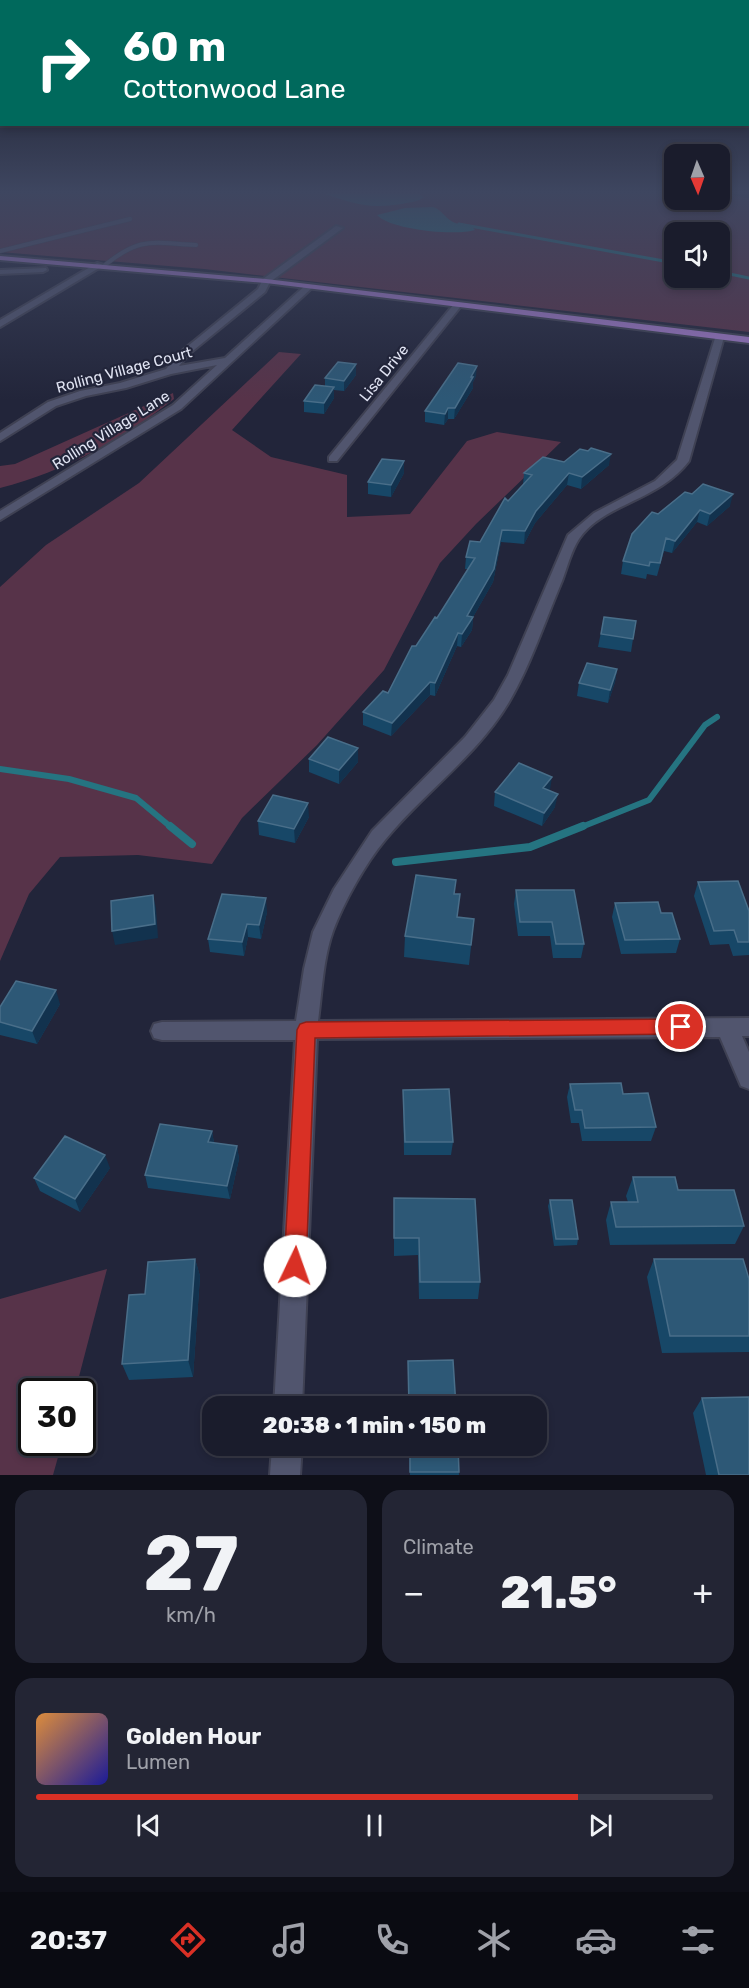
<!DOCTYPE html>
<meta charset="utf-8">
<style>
body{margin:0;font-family:Rubik,sans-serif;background:#232534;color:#f1f3f6;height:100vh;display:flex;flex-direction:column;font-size:22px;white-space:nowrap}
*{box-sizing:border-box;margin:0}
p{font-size:20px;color:#9fa1a9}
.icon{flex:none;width:33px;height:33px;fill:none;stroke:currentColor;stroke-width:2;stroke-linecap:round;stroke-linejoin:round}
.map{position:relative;height:1475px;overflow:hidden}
.drawer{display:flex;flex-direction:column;gap:15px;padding:15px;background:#0e0f18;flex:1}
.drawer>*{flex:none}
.top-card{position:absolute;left:0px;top:0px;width:750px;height:126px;box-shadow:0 3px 9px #0003,0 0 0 2px #383a48;background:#00695c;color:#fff;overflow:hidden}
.needle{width:39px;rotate:178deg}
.tools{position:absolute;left:664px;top:144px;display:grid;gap:12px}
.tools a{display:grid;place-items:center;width:66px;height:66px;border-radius:12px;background:#1a1c2c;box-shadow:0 3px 9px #0003,0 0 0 2px #383a48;font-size:30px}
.speed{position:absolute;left:18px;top:1378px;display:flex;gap:12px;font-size:30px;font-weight:700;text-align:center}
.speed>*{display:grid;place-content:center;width:78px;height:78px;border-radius:50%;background:#1a1c2c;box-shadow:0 3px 9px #0003,0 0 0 2px #383a48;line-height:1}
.speed .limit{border:3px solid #111;border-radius:9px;background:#fff;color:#111}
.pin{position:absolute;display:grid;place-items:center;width:51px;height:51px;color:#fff;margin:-26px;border:3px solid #fff;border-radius:50%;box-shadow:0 2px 6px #0007}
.me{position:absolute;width:66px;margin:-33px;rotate:3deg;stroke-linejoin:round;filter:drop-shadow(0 0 4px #0008)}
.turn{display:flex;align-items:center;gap:21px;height:126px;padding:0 24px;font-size:27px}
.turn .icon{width:78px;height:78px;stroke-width:2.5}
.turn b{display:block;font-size:42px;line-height:51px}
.big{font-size:45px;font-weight:800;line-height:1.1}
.drawer .tile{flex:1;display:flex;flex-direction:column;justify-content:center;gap:9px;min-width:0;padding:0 21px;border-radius:18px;background:#232534}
.drawer .dial{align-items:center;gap:0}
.dial b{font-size:78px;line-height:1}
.song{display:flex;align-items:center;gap:18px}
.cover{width:72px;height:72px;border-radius:9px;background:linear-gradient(135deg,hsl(30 70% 55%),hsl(240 70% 35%))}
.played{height:6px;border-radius:3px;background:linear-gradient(90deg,#d93025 80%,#383a48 80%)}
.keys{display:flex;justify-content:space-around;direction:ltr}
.heat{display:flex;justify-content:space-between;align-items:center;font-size:33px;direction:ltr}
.drawer .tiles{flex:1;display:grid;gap:15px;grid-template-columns:1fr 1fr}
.tile:last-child{grid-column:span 2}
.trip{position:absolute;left:202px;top:1396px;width:345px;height:60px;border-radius:18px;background:#1a1c2c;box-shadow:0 3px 9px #0003,0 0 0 2px #383a48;font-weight:800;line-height:60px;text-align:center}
.menu{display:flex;height:96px;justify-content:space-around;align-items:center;background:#0a0b12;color:#9fa1a9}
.menu .icon{width:42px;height:42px}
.menu .active{color:#d93025}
.menu b{font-size:27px;color:#f1f3f6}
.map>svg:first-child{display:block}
.green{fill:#573349;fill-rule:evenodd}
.water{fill:#257481}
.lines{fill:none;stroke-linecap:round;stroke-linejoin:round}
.stream-far2{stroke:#257481;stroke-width:3}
.stream-far1{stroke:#257481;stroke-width:6}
.stream{stroke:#257481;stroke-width:8}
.service-casing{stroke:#3f4153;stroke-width:5}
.minor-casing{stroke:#3f4153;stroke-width:4}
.primary-casing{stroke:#3f4153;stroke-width:4}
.service{stroke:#51556e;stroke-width:4}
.minor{fill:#51556e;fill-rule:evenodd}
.primary{fill:#9d77c4;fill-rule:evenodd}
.wall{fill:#174767}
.shaded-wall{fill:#12324e}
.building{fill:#2d5876;stroke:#496e89;stroke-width:1.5}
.route{fill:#d93025;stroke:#8d1f18;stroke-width:1.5}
.labels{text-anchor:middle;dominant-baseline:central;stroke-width:4.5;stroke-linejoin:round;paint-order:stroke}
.far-street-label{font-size:15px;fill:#e1e4f3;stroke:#22253a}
</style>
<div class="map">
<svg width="749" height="1475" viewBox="0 0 749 1475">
<rect width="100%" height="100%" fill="#22253a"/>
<path class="green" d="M0 193H675V200H720V193C731 193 740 198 749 198V332L204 269 0 252ZM675 232H720V278H675Z
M279 352 301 354 232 430 271 457 347 475V517L410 514 467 441 497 432 561 442 476 524 440 563 384 670 317 745 242 818 212 864 138 855 60 857 29 894 0 961V587L46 545 139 483Z
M173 393 174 399C121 440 66 471 0 488V466L15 464Z
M107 1269 75 1392H32V1443H62L53 1475H0V1299Z"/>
<path class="water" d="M323 193H417L424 197C418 202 410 202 402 204 367 209 355 204 323 193Z
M433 207C442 210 445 218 453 222 461 226 470 223 475 230 455 236 391 230 377 215L405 208Z"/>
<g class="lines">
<path class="stream-far2" d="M459 224 675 263
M720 272 749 278"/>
<path class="stream-far1" d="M0 769 69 779 136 798 172 828
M579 828 649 800 705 725 717 717"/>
<path class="stream" d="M170 826 192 844
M396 862 530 847 583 826"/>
<g class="service-casing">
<path id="service" d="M0 251 130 219
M105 265C141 236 152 243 196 245"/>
</g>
<g class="minor-casing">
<path id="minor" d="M336 226 343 228 270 282 265 292 189 354 179 366 225 358 307 284 314 286 181 409 0 520V511L173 405 217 365 171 374 126 388 86 396 56 406 0 441V433L48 402 80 391 120 383 166 369 183 350 258 289 263 279Z
M97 263 104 265 0 327V320Z
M46 268 47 270 43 272 0 274V270Z
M454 304 461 306 337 461H329V457Z
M716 335 724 337 689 461C659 501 602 504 579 539 571 551 567 568 562 581 545 621 531 664 509 702 477 756 424 792 385 840 365 864 344 902 333 931 323 959 322 991 318 1021L749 1018V1036H742L749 1052V1089L741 1086 720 1037 317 1039 302 1407H274L295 1040H162L154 1038 151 1031 154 1024 162 1022 296 1021 304 969 313 932 334 889 372 831 465 737 494 700 508 675 568 535 594 513 655 481 677 460Z
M272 1446H302L300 1475H270Z"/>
</g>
<g class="primary-casing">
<path id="primary" d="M0 256 266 279 749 337V343L266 283 0 260Z"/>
</g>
<use href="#service" class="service"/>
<use href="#minor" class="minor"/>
<use href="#primary" class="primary"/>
</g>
<path class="wall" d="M356 375 344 391 334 390V398L324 414 304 412V401L325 386V378Z
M476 376 473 382V388L454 419H448L444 425 425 422V411Z
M564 462 609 465 581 489 567 485 535 523 524 544 501 542 493 582 473 617 472 630 461 647 457 646 435 696 430 695 391 736 363 725V712L388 693 416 646 437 618 468 569H465L466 557 480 542 508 501 523 485 524 473Z
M404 473 391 497 368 494V482Z
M730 506 707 526 697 522 672 553 664 551 657 576 647 574 646 579 621 574 623 561 658 514Z
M604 617 633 639 631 652 598 647Z
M617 669 615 682 608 703 577 696 579 683Z
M358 748V762L339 784 309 772V759Z
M550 790 555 807 542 826 494 806 495 792Z
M309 817 295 843 259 835 258 821Z
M698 882 749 911V955L733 956 729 944 710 945 694 896Z
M516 890 584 944 581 958H553L550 936H518L514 904Z
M615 903 661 913 680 939 676 953 621 954 612 917Z
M267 912 261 939 248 937 244 956 210 952 208 939Z
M458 917 474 919 469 965 404 957 405 936Z
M60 1004 37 1044 0 1035V1007Z
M570 1084 623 1094 656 1127 651 1141H582L579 1123H571L567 1097Z
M403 1090 453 1142 451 1155H404Z
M212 1131 214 1143 237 1146 239 1159 230 1199 148 1188 145 1175Z
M110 1168 80 1212 40 1191 34 1178Z
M633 1177 678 1190 744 1226 735 1244 610 1245 606 1220 611 1202H628L626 1196Z
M394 1198 480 1282 478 1299H419L418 1255 394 1256Z
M550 1200 578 1239 577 1245 554 1246 548 1206Z
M195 1259 200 1276 193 1377 129 1380 122 1364 145 1294Z
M654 1259 749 1279V1352L662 1353 647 1277Z
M408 1361 456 1407H408Z
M702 1398 749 1475H706L693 1413Z
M409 1446H458L459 1475H410Z"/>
<path class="shaded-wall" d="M356 364V375L344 391V381Z
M477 366 476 376 473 382V388L454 419 455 408Z
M334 387V398L324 414V403Z
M448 408V419L444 425 445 414Z
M611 454 609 465 581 489 582 477Z
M404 461V473L391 497V485Z
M569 473 567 485 535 523 524 544 525 531 536 511Z
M733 494 730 506 707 526 710 514Z
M700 510 697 522 672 553 675 541Z
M502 530 501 542 493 582 473 617 472 630 461 647 462 634 467 616Z
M458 633 457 646 435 696V683Z
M617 669 615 682 608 703 610 690Z
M430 682V695L391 736 392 723Z
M358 748V762L339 784V770Z
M552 777 550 790 543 788Z
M558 794 555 807 542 826 544 813Z
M308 803 309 817 295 843 294 829Z
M153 895 156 908 158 938 115 945 112 931Z
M266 898 267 912 261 939 259 925Z
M247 924 248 937 244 956 242 942Z
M56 990 60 1004 37 1044 32 1031Z
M212 1131 214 1144 208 1142Z
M237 1146 239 1159 230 1199 227 1186Z
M105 1155 110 1168 80 1212 75 1199Z
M195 1259 200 1276 193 1377 188 1360Z"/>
<path class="building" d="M338 362 356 364 344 381 325 378Z
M458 363 477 366 471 377H473L455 408H448L445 414 425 411Z
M315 385 334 387 324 403 304 401Z
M591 448 611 454 582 477 569 473 536 511 525 531 502 530 494 569 467 616 473 617 462 634 458 633 435 683 430 682 392 723 363 712 383 691 388 693 412 646H416L435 617 437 618 475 558 466 557 470 541 480 542 505 498 508 501 532 475 524 473 543 457 564 462 580 449 588 451Z
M382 459 404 461 391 485 368 482Z
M703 484 733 494 710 514 700 510 675 541 666 538 660 563 650 562 649 566 623 561 632 534 652 512 658 514 685 492 692 494Z
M604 617 636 621 633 639 601 634Z
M587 663 617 669 610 690 579 683Z
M328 737 358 748 339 770 309 759Z
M519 763 552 777 543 788 558 794 544 813 495 792Z
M273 795 308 803 294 829 258 821Z
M416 875 456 880 454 894H460L457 917 474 919 471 945 405 936Z
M738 881 749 911V942H738L734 930 714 931 698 882Z
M516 890H574L584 944H556L552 922H520Z
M222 894 266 898 259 925 247 924 242 942 208 939Z
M153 895 155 924 112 931 111 901Z
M658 902 661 913H672L680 939 625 940 615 903Z
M16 981 56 990 32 1031 0 1022V1007Z
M621 1083 623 1094 648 1093 656 1127 585 1128 582 1110H575L570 1084Z
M449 1089 453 1142H405L403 1090Z
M160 1124 212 1131 208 1142 237 1146 227 1186 145 1175Z
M65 1136 105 1155 75 1199 34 1178Z
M633 1177H675L678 1190H734L744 1226 616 1227 611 1202H638Z
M394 1198 475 1199 480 1282H420L419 1238H394Z
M550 1200H572L578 1239H556Z
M195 1259 188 1360 122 1364 129 1295 145 1294 148 1262Z
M654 1259H743L749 1279V1336H670Z
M453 1360 456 1407H409L408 1361Z
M749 1397V1475H719L702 1398Z
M410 1446H458L459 1472H410Z"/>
<linearGradient id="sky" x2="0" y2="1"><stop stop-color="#131420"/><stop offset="0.48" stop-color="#3e4660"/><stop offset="1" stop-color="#3e4660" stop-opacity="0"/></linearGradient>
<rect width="749" height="400" fill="url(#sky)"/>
<path class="route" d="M681 1019 687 1021 690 1027 687 1032 681 1034 315 1038 306 1266 303 1273 295 1276 288 1273 284 1266 297 1030 300 1024 306 1022Z"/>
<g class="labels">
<g class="far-street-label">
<text transform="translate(124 370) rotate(-15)">Rolling Village Court</text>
<text transform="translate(384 373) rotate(-51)">Lisa Drive</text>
<text transform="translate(111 430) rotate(-32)">Rolling Village Lane</text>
</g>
</g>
</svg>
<div class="tools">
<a><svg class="needle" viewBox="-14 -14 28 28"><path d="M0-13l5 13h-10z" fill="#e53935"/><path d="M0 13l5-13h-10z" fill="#9fa1a9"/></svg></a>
<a><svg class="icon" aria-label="sound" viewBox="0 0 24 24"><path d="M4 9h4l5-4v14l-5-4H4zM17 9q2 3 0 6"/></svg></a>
</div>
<div class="speed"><div class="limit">30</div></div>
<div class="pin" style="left:681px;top:1027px;background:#d93025"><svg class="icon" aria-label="arrive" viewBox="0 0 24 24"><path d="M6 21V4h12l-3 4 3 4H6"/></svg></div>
<svg class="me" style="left:295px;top:1266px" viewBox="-20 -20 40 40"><circle r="19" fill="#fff"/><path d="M0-13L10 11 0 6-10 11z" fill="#d93025"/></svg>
<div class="trip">20:38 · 1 min · 150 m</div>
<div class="top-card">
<div class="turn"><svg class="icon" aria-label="right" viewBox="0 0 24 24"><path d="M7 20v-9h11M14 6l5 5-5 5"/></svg><div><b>60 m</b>Cottonwood Lane</div></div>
</div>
</div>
<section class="drawer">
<div class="tiles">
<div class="tile dial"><b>27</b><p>km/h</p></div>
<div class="tile"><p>Climate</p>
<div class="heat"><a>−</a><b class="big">21.5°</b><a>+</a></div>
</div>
<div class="tile">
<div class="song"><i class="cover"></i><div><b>Golden Hour</b><p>Lumen</p></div></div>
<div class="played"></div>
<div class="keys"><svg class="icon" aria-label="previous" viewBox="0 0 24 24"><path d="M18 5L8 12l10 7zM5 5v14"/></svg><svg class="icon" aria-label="pause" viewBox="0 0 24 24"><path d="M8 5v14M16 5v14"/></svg><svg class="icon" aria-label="next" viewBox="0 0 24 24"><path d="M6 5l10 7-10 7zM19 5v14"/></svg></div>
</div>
</div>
</section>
<nav class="menu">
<b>20:37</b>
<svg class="icon active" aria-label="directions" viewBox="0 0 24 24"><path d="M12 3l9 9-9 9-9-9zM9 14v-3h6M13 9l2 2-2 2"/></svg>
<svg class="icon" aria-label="music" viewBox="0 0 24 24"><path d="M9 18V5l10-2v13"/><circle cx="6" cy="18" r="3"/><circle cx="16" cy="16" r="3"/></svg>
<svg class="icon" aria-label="phone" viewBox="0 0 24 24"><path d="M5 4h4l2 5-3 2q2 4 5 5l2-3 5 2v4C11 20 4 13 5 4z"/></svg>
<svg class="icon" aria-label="climate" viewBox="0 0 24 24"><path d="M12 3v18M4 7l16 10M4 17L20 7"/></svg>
<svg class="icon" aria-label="car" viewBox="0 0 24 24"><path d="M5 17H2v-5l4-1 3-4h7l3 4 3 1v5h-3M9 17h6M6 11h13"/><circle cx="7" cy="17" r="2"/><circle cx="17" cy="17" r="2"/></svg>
<svg class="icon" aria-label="filters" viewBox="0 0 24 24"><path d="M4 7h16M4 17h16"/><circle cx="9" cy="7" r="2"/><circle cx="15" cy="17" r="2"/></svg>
</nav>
